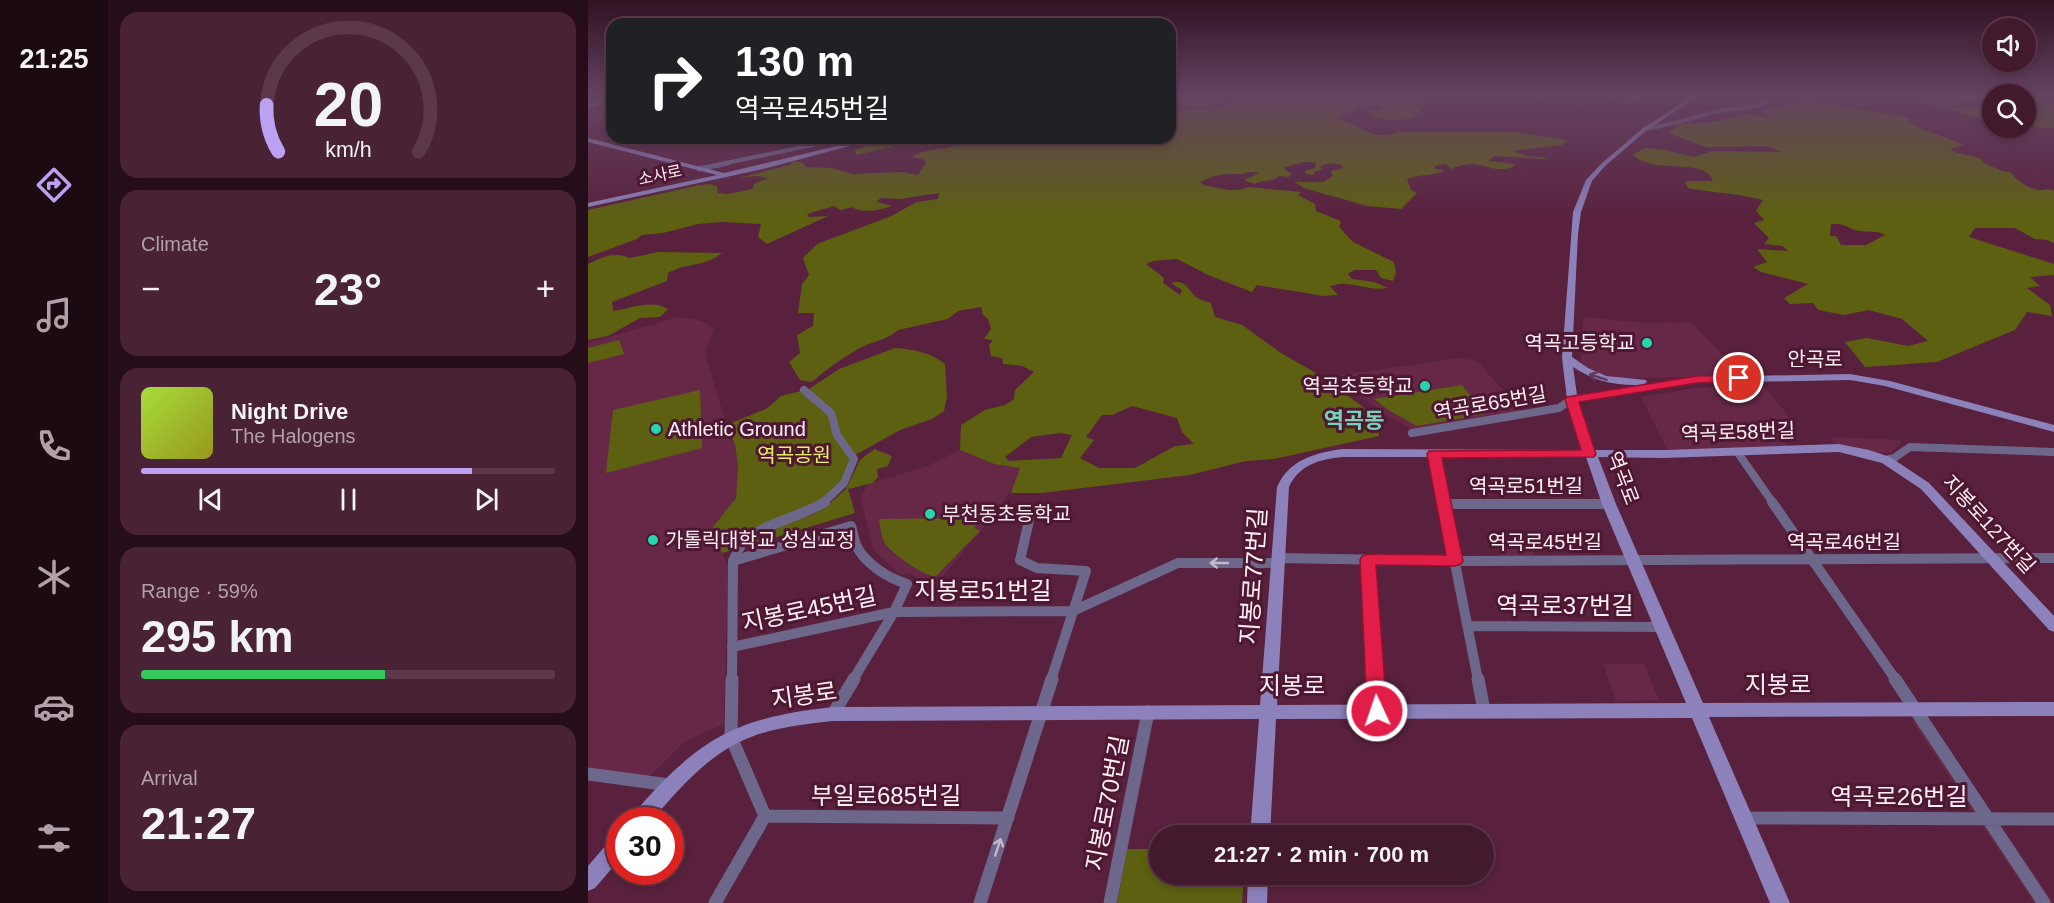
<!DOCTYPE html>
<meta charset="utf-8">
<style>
body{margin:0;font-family:Helvetica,"Noto Sans KR",sans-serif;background:#4a2236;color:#f1f3f6;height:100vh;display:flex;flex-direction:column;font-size:22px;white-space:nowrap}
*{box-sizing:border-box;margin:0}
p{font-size:20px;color:#afa0aa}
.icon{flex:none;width:33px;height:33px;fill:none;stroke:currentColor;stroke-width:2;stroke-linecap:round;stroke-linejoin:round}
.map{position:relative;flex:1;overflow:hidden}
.sheet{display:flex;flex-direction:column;gap:12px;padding:12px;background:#250e19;width:480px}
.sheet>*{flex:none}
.hud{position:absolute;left:18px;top:18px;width:570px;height:126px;border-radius:18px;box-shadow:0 3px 9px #0003,0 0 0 2px #5b384a;background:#202124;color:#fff;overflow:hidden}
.buttons{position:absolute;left:1394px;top:18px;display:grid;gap:12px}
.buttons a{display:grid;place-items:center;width:54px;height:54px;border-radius:50%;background:#43192e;box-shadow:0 3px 9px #0003,0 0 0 2px #5b384a;font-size:30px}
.speed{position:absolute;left:18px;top:807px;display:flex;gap:12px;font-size:30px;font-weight:700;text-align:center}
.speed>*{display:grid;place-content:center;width:78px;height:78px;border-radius:50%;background:#43192e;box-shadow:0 3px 9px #0003,0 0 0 2px #5b384a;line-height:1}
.speed .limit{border:9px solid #d22;background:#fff;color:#111}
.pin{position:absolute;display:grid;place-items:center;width:51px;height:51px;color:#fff;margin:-26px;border:3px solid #fff;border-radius:50%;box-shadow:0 2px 6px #0007}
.me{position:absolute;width:66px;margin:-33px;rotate:357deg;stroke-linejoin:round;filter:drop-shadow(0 0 4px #0008)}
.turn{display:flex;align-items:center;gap:21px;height:126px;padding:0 30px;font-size:27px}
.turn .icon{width:78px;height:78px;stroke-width:2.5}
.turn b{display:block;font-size:42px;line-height:51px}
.big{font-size:45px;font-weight:600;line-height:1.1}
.sheet .widget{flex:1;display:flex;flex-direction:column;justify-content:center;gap:9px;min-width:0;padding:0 21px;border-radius:18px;background:#4a2236}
.sheet .dial{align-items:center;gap:0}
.dial svg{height:156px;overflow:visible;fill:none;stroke:#5b384a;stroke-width:7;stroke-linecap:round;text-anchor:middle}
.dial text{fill:#f1f3f6;stroke:none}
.song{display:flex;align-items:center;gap:18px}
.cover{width:72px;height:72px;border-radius:9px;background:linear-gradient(135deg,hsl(80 70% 55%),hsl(60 70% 35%))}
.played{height:6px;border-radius:3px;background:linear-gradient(90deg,#bca0f2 80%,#5b384a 80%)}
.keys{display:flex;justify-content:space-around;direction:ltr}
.heat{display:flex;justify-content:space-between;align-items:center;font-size:33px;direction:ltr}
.charge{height:9px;border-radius:4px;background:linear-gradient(90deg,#34c759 59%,#5b384a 0)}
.trip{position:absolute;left:561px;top:825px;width:345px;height:60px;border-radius:30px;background:#43192e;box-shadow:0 3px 9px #0003,0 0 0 2px #5b384a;font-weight:600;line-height:60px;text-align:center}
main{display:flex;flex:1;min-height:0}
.dock{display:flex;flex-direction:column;width:108px;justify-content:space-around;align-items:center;background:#1b0a12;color:#afa0aa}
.dock .icon{width:42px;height:42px}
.dock .current{color:#bca0f2}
.dock b{font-size:27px;color:#f1f3f6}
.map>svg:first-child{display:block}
.built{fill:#672848}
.green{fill:#5c6010;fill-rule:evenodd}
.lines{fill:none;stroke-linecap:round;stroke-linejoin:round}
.street-far4{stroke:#6e678c;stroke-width:4}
.street-far3{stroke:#6e678c;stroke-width:5}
.street-far2{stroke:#6e678c;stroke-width:8}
.street-far1{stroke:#6e678c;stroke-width:10}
.street{stroke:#6e678c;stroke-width:13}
.secondary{fill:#8c81bb;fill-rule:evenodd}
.oneway{stroke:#61375b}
.oneway2{stroke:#c4b9ca}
.route{fill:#e11d48;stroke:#92132f;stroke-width:1.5}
.poi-dot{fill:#26d5ae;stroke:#4e1732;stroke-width:2}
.labels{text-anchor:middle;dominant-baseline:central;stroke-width:6;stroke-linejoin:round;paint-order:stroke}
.far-street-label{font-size:16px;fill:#feeff4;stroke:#4e1732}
.poi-label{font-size:20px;fill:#feeff4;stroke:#4e1732;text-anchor:start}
.street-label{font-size:20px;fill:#feeff4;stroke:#4e1732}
.park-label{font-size:20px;fill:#e5ee66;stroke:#4e1732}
.quarter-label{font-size:22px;font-weight:bold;fill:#75d4b8;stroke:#4e1732}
.near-street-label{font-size:24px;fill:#feeff4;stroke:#4e1732}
</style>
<main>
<nav class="dock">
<b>21:25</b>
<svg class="icon current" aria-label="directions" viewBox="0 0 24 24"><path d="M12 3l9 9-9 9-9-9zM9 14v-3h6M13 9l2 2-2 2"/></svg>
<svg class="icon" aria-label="music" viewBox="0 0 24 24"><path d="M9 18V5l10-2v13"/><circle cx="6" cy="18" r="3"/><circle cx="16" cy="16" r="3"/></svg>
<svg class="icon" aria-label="phone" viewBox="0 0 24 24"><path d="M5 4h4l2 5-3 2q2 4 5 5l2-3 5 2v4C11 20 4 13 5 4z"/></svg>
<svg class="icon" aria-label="climate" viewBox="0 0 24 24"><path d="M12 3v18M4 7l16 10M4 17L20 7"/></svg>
<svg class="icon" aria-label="car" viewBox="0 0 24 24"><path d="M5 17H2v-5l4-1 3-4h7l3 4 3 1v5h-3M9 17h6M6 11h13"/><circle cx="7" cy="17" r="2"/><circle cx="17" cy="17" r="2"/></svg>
<svg class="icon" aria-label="filters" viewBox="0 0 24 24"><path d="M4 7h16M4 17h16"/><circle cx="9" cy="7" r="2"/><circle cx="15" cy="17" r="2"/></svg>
</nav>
<section class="sheet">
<div class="widget dial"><svg viewBox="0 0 100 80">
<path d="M14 69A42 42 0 1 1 86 69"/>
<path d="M14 69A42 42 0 0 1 8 45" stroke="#bca0f2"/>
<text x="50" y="56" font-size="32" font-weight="700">20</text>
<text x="50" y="72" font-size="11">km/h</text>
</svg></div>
<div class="widget"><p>Climate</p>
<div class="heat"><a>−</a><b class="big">23°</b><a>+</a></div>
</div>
<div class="widget">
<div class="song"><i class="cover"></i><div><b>Night Drive</b><p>The Halogens</p></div></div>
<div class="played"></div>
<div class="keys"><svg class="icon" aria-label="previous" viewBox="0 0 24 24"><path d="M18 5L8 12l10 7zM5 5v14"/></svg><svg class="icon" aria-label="pause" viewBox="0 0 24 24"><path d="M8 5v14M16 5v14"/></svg><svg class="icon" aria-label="next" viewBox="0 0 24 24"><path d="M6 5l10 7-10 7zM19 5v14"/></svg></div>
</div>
<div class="widget"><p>Range · 59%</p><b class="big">295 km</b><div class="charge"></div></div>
<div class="widget"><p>Arrival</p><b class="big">21:27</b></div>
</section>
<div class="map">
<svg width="1466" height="903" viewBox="0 0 1466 903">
<rect width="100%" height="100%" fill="#59213d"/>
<path class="built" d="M24 100V120L0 125V105Z
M91 317 114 321 126 329 117 353 140 429 147 444 150 466 148 498 125 527 140 567 136 724 96 742 61 777 0 767V343Z
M995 317 1058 323 1103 322 1154 375 1027 379 1003 372 993 363Z
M872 358 889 361 934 412 826 430 798 415 772 396 753 375Z
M1175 385 1208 425 1186 427 1200 446 1145 449H1079L1053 397 1107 388Z
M1243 437 1311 440 1314 443 1302 453 1287 454 1268 447 1248 444Z
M372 450 405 464 432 468 428 484 393 531 350 582 331 580 322 573 313 575 286 551 272 497 281 484 340 466Z
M906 532H940L947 556H912Z
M1015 664H1056L1071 700 1028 701Z
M1324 721H1341L1466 903H1446Z"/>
<path class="green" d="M582 94H805V96L831 99 837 102C835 110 829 112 825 119L801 120 784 117 781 111 793 109 794 106 791 105 767 108 769 111 754 113 751 119C774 126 785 142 810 132H927L979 140 974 145 924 151 939 156 962 158 956 159 907 156 900 161 927 164 925 167C908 172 904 167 887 164 880 163 871 166 863 169L858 164 847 166 846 168 857 171C843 176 833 174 819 179L823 190 829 193 813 209 779 206 716 188 707 182H735L745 176 743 171 755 168 754 165 743 163 732 166 734 169 726 172V175L718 174 717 171 727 168 728 163C717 160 706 164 696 168L703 174 701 177 691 176C683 183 675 179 667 184L656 180 671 173C659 170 657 175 647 174 632 174 626 175 612 182L615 185C628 187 647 194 660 187L713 192 710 195 727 204 728 211 753 221 751 227 765 242 806 262 808 273 805 281 793 278 788 270H766L760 274 764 279 786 282 800 288C780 292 763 279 742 286L750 295 736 296 669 285 664 292 620 275 589 259 565 261 558 264 576 278 575 283 592 295 594 290 583 283C598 279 599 289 608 297 612 300 618 301 623 303L627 317 654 325 693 353 735 377 791 419V436L686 459 658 461 602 475 454 493H423L432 468 406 464 372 450 373 425 397 410 417 405 426 399 427 390 446 372 434 366 415 364 414 358 403 356 401 345 405 340 396 339 403 329 400 319 395 315 393 307 370 311 360 319 310 330C301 339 287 341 276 346 257 356 240 368 224 382L212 380 201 362 212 353 209 335 225 326 226 313H210L214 284 221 275 215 258 229 244 301 217 329 202 350 199 351 193 312 199 292 198 289 202 304 206C293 210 274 214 264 207L253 210 246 206 219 214 221 217 240 216 179 244 170 237 173 224 134 222 110 224 75 233 54 235 49 239 0 257V210L107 186 122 184 129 186 130 193 140 194 164 189 166 184 180 178 168 176 151 178 201 165 206 161 215 163 218 167 243 168 265 174 313 172 330 175 338 162 336 159 324 157C339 146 378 150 384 138H582V112L631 107 651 101 638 99 625 107H582ZM544 406 589 418 594 432 606 444 587 446 547 468H511L492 458 506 440 498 437 514 415H524ZM472 433 484 435 473 458 421 461 417 457 443 437Z
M914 94H1086L1083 99 1070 95 1048 98 1057 101 1041 104 1024 100 1011 103 993 97 979 96 995 107 957 97V102L933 96 918 97Z
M1299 94H1429H1404V120L1384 117 1363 109 1391 107 1400 104 1397 102 1372 103V105L1352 107Z
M1450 98 1466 102V128L1437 127V99Z
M1213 102 1244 104 1321 118V120L1327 126 1376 145 1362 149C1371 156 1385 154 1395 160L1394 162 1414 171 1422 172C1428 180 1440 189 1451 190 1458 190 1460 188 1466 191V243L1459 240 1447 239 1427 228H1387L1381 237 1466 264V275L1442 277 1452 286 1439 288 1462 305 1464 316 1439 312 1427 330 1349 362 1277 367 1257 342 1279 338 1320 346 1340 341 1314 319 1281 310 1256 315 1230 310 1225 303 1202 304 1196 298 1220 284 1173 272 1165 267 1179 262 1169 249 1200 251 1194 246 1176 244 1181 238 1166 223 1176 220 1168 211 1175 200C1150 193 1126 193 1100 188L1097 181H1125C1116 156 1068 176 1045 155L1056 148 1077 150 1106 157 1124 151 1193 152 1180 146 1118 147 1080 133 1091 124 1121 123 1156 114 1179 117 1176 111ZM1243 224C1259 223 1259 229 1272 231 1282 233 1288 230 1297 235L1278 245H1253L1248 236H1242Z
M304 138H343L268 155 267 150Z
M70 252 134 253C115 268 99 262 80 273L79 281 24 302 25 311C42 308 65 299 80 309L72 317 52 318 20 336 0 340V264C14 257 27 251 42 258Z
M31 340 36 354 0 363V348Z
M307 348C324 349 344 353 357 364L359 397 356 411 344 419 312 430 262 458 260 473 244 494 149 545 145 550 134 553 125 527 148 498 150 466 147 444 138 425 178 409 193 396 221 389 251 369Z
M874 385 897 414 829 426 802 411 786 399Z
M112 390 114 448 18 473 25 410Z
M288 448V450L304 456 300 466 289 469 290 477 285 483 260 489 267 513 156 547 166 538 193 525 226 514 239 506 258 489 272 460Z
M395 518 386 528 392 531 347 577C334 574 303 554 296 542 293 535 292 526 291 519Z
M539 849H571L572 874 656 875 654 903H529Z"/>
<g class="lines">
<path class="street-far4" d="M0 95 5 94
M0 105 24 100
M1057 129C1079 125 1100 120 1121 113 1142 107 1173 112 1188 94
M133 164 259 138"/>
<path class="street-far3" d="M111 169 140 163"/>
<path class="street-far2" d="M216 390 243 413 249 435 266 459 256 483 235 503
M824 433 971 408 984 399
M1150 453 1185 503
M846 454 856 503
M1298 460 1306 458 1322 447 1466 452"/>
<path class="street-far1" d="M855 502 890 680
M1184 502 1308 680
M854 504H1021
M444 508 432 560 449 568 498 571 463 680
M689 558 867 561 1466 558
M780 560 787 680
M145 561C148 556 150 549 154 544 172 524 213 517 237 502
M880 626 1074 627
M144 647 306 612 485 611 590 563H689
M144 680 145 561 263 526C265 532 266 539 268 545 277 564 300 578 319 584L306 612 265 680"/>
<path class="street" d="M787 679 789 710
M890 679 896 710
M1307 679 1456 903
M245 714 266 679
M0 774 81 785
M177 816 420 818
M1156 818 1466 819
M127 903 177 816 143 737 144 679
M392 903 464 679
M522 903 560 712"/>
<path class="secondary" d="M1108 94H1114L1059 130 1017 166 1004 181 993 212 990 234 984 357 1000 368 1018 376 1058 380 1059 382 1055 385 1109 377 1262 374 1302 381 1466 425V432L1297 386 1262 380 1109 383 991 401 1007 450H1076L1251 444 1281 450 1302 457 1341 483 1466 616V632L1461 630 1333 489 1294 463 1251 452 1076 458 1010 457 1028 504 1115 703 1466 702V716L1121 717 1202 903H1182L1104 718 688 719 682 836H662L671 719 245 721C217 724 189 727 163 737 121 753 92 788 64 820H43L45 814C111 739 145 718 245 707L672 705 689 487C701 460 726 453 754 449L995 450 979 399 974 358 985 212 998 180 1013 164 1055 128ZM985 367C1006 381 1028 386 1053 385L989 395ZM754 457H998L1014 504 1098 703 689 705 701 487C711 465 732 459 754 457Z
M0 138 136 173 282 138H292L179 168 0 207V203L129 175 0 142Z
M32 835V859L7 888 0 891V866L25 837Z
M660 874H680L679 903H659Z"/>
</g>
<defs><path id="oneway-shaft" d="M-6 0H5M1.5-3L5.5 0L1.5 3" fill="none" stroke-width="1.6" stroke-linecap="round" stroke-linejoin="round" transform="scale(1.5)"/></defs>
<use class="oneway" href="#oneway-shaft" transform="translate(1010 377) rotate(-162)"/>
<g class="oneway2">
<use href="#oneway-shaft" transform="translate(631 563) rotate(-180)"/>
<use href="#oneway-shaft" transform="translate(410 847) rotate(-72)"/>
</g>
<linearGradient id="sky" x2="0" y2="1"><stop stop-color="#311222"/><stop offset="0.43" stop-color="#644362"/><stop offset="1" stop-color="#644362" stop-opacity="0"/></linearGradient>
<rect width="1466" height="220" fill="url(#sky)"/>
<path class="route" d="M1151 375 1157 378 1156 381 1109 383 991 402 1008 454 1006 457 854 458 875 561 873 564 867 566 788 565 799 711 796 716 789 719 782 716 779 711 772 560 774 556 780 554 858 555 839 454 841 451 993 450 977 399 979 397 1109 376Z"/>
<g class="poi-dot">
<circle cx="1059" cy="343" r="6"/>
<circle cx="837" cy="386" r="6"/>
<circle cx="68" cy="429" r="6"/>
<circle cx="342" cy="514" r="6"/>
<circle cx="65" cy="540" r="6"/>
</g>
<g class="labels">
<g class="far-street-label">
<text transform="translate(72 175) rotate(-12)">소사로</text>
</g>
<g class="poi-label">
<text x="1047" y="343" text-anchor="end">역곡고등학교</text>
<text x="825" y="386" text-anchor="end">역곡초등학교</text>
<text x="80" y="429">Athletic Ground</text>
<text x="354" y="514">부천동초등학교</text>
<text x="77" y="540">가톨릭대학교 성심교정</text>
</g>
<g class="street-label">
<text x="1227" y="359">안곡로</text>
<text transform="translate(902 403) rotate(-10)">역곡로65번길</text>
<text transform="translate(1150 432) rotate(-2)">역곡로58번길</text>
<text transform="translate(1035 478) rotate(69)">역곡로</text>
<text x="938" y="486">역곡로51번길</text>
<text transform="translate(1401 524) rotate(47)">지봉로127번길</text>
<text x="957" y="542">역곡로45번길</text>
<text x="1256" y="542">역곡로46번길</text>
</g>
<g class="park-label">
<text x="206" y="455">역곡공원</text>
</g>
<g class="quarter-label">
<text x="766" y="420">역곡동</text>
</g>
<g class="near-street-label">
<text transform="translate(665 576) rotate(-86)">지봉로77번길</text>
<text x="395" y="590">지봉로51번길</text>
<text x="977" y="605">역곡로37번길</text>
<text transform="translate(221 609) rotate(-12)">지봉로45번길</text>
<text x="1190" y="684">지봉로</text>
<text x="704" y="685">지봉로</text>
<text transform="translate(216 695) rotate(-8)">지봉로</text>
<text x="298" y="795">부일로685번길</text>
<text x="1311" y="796">역곡로26번길</text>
<text transform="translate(519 803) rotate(-79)">지봉로70번길</text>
</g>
</g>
</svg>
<div class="buttons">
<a><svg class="icon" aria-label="sound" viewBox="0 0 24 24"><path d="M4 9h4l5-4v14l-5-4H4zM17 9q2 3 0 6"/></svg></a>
<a><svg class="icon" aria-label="search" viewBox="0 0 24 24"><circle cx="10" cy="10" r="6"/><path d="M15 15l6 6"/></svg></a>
</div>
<div class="speed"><div class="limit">30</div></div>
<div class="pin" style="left:1151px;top:378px;background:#d93025"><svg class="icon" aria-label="arrive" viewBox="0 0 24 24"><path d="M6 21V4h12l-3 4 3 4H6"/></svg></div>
<svg class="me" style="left:789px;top:711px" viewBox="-20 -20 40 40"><circle r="17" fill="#e11d48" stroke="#fff" stroke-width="3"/><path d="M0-11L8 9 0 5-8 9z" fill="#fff"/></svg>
<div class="trip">21:27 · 2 min · 700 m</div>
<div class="hud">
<div class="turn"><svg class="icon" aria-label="right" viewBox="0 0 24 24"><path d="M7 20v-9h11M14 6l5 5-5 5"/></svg><div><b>130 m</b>역곡로45번길</div></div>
</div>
</div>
</main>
